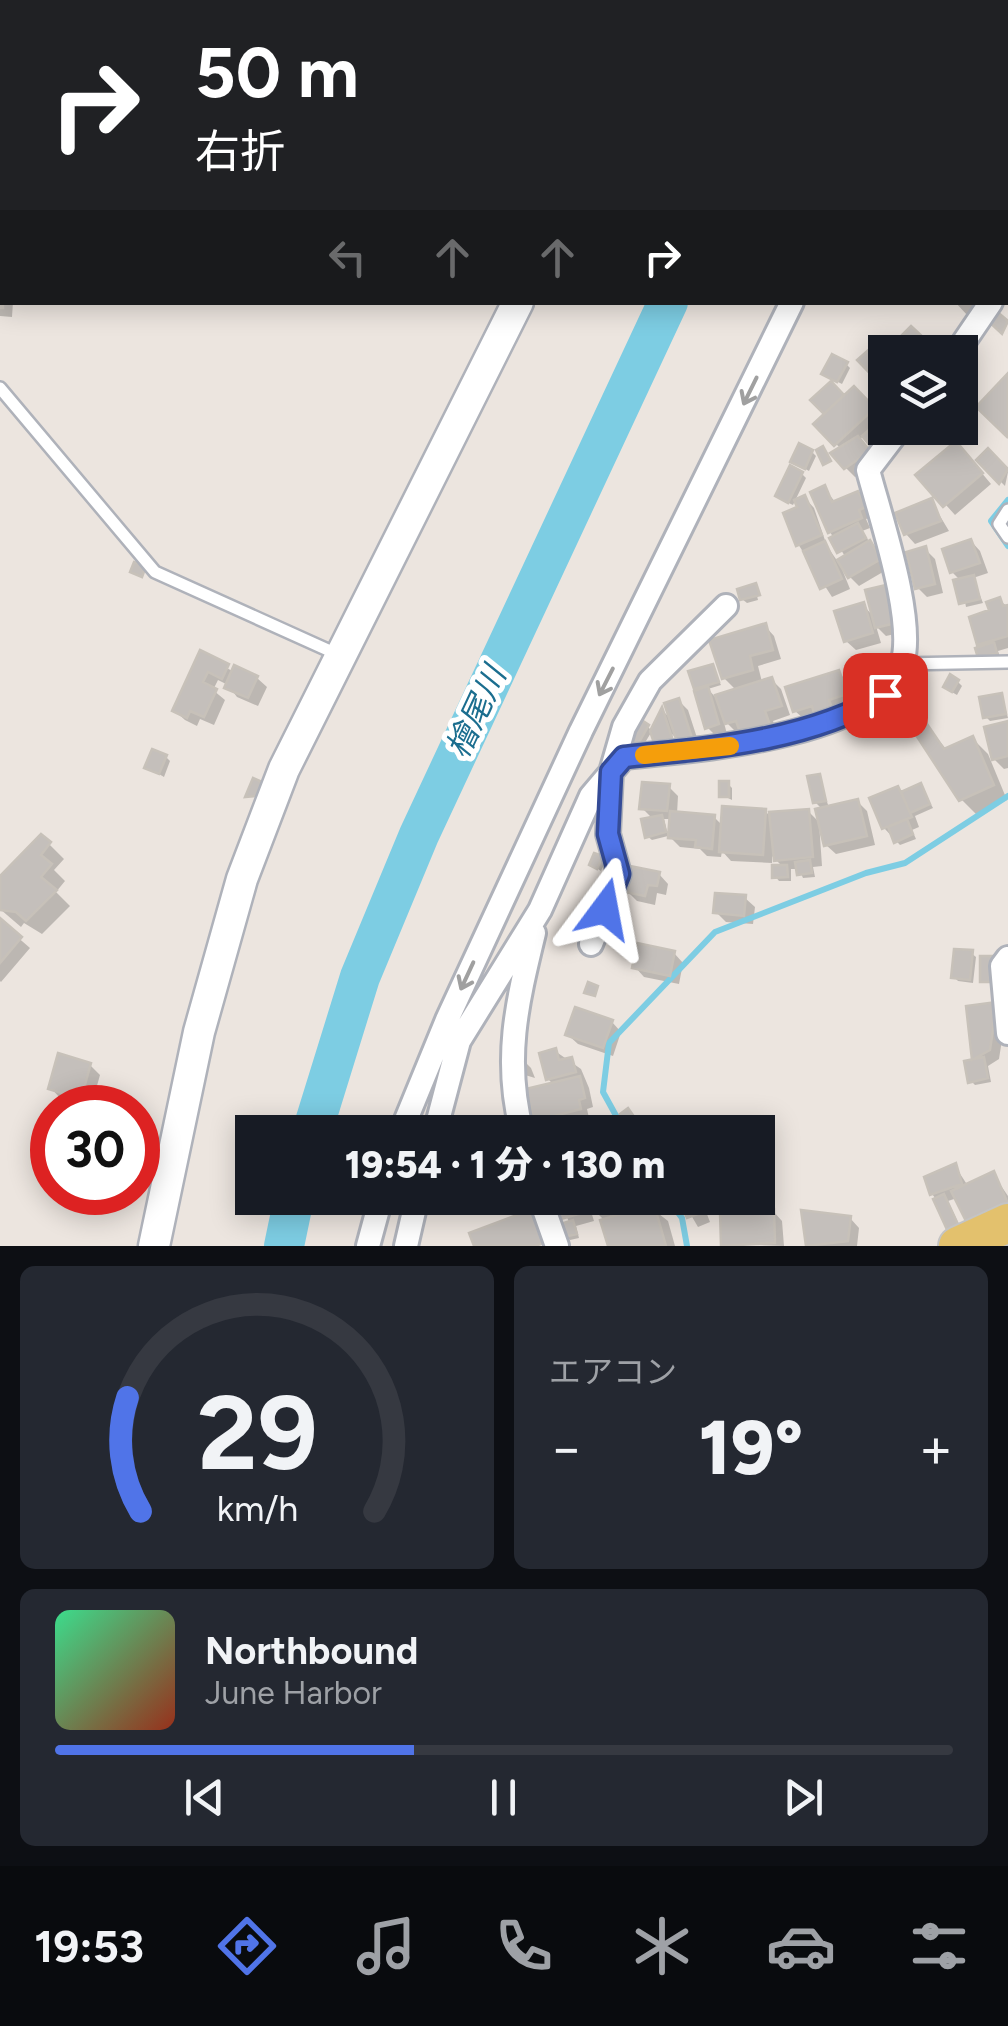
<!DOCTYPE html>
<html lang="ja">
<meta charset="utf-8">
<style>
body{margin:0;font-family:Figtree,"Noto Sans JP",sans-serif;background:#242831;color:#f1f3f6;height:100vh;display:flex;flex-direction:column;font-size:38px;white-space:nowrap}
*{box-sizing:border-box;margin:0}
p{font-size:32px;color:#9ea1a6}
.icon{flex:none;width:55px;height:55px;fill:none;stroke:currentColor;stroke-width:2;stroke-linecap:round;stroke-linejoin:round}
.map{position:relative;height:1246px;overflow:hidden}
.sheet{display:flex;flex-direction:column;gap:20px;padding:20px;background:#0d0f14;flex:1}
.sheet>*{flex:none}
.top-card{position:absolute;left:0px;top:0px;width:1010px;height:305px;box-shadow:0 5px 25px #0003;background:#202124;color:#fff;overflow:hidden}
.buttons{position:absolute;left:868px;top:335px;display:grid;gap:20px}
.buttons a{display:grid;place-items:center;width:110px;height:110px;border-radius:0px;background:#171b24;box-shadow:0 5px 25px #0003;font-size:50px}
.speed{position:absolute;left:30px;top:1085px;display:flex;gap:20px;font-size:50px;font-weight:700;text-align:center}
.speed>*{display:grid;place-content:center;width:130px;height:130px;border-radius:50%;background:#171b24;box-shadow:0 5px 25px #0003;line-height:1}
.speed .limit{border:15px solid #d22;background:#fff;color:#111}
.pin{position:absolute;display:grid;place-items:center;width:85px;height:85px;color:#fff;margin:-42px;border-radius:20px;box-shadow:0 5px 15px #0006}
.me{position:absolute;width:110px;margin:-55px;rotate:13deg;stroke-linejoin:round;filter:drop-shadow(0 0 8px #0008)}
.turn{display:flex;align-items:center;gap:35px;height:210px;padding:0 30px;font-size:45px}
.turn .icon{width:130px;height:130px;stroke-width:2.5}
.turn b{display:block;font-size:70px;line-height:85px}
.lanes{display:flex;align-items:center;height:95px;padding:0 30px;background:#0003;justify-content:center;gap:50px;direction:ltr}
.lanes .off{opacity:.35}
.big{font-size:75px;font-weight:800;line-height:1.1}
.sheet .card{flex:1;display:flex;flex-direction:column;justify-content:center;gap:15px;min-width:0;padding:0 35px;border-radius:15px;background:#242831}
.sheet .dial{align-items:center;gap:0}
.dial svg{height:260px;overflow:visible;fill:none;stroke:#363941;stroke-width:7;stroke-linecap:round;text-anchor:middle}
.dial text{fill:#f1f3f6;stroke:none}
.song{display:flex;align-items:center;gap:30px}
.cover{width:120px;height:120px;border-radius:15px;background:linear-gradient(135deg,hsl(150 70% 55%),hsl(10 70% 35%))}
.played{height:10px;border-radius:5px;background:linear-gradient(90deg,#5074e8 40%,#363941 40%)}
.keys{display:flex;justify-content:space-around;direction:ltr}
.heat{display:flex;justify-content:space-between;align-items:center;font-size:55px;direction:ltr}
.sheet .tiles{flex:1;display:grid;gap:20px;grid-template-columns:1fr 1fr}
.card:last-child{grid-column:span 2}
.trip{position:absolute;left:235px;top:1115px;width:540px;height:100px;border-radius:0px;background:#171b24;box-shadow:0 5px 25px #0003;font-weight:800;line-height:100px;text-align:center}
.tab-bar{display:flex;height:160px;justify-content:space-around;align-items:center;background:#090b0e;color:#9ea1a6}
.tab-bar .icon{width:70px;height:70px}
.tab-bar .selected{color:#5074e8}
.tab-bar b{font-size:45px;color:#f1f3f6}
.map>svg:first-child{display:block}
.shadow{fill:#0003}
.lines{fill:none;stroke-linecap:round;stroke-linejoin:round}
.stream{stroke:#7dcde3;stroke-width:6}
.river{stroke:#7dcde3;stroke-width:40}
.building{fill:#c4bfbb;stroke:#c7c1b9;stroke-width:2.5}
.service-casing{stroke:#afb2ba;stroke-width:16}
.minor-casing{stroke:#afb2ba;stroke-width:28}
.tertiary-casing{stroke:#afb2ba;stroke-width:35}
.primary-casing{stroke:#c4c4c4;stroke-width:42}
.service{stroke:#fff;stroke-width:11}
.minor{stroke:#fff;stroke-width:22}
.tertiary{stroke:#fff;stroke-width:30}
.primary{stroke:#e3c16d;stroke-width:38}
.oneway{stroke:#a0a0a0}
.route-casing{stroke:#344b97;stroke-width:25}
.route{stroke:#5074e8;stroke-width:18}
.slow{stroke:#f59e0b;stroke-width:18}
.labels{text-anchor:middle;dominant-baseline:central;stroke-width:10;stroke-linejoin:round;paint-order:stroke}
.water-label{font-size:32px;font-style:italic;fill:#1b6e8f;stroke:#fff}
</style>
<div class="map">
<svg width="1008" height="1246" viewBox="0 0 1008 1246">
<rect width="100%" height="100%" fill="#ece5df"/>
<path class="shadow" d="M0 265 2 302H13L12 317 0 316Z
M955 302H982L968 316Z
M911 329 927 345 919 352 902 338Z
M846 364 850 368 842 384 828 377Z
M830 385 844 398 854 389 882 419 859 440 878 461 855 477 845 467 840 448 817 424 827 414Z
M812 452 816 456 809 471 793 462Z
M988 452 1008 472 1005 486 979 460Z
M965 453 991 484 955 515 919 475Z
M802 474 806 478 793 505 782 500 778 496Z
M824 488 836 503 858 494 867 503 873 517 866 519 870 528 862 531 888 569 859 586 842 569 850 589 832 597 798 544 805 498 814 508 827 546 838 562 846 558 830 532Z
M931 501 949 531 915 544 906 534Z
M971 541 980 551 988 573 973 578 983 603 966 607 961 581 952 572Z
M925 549 935 559 943 593 927 597 918 588Z
M755 587 758 600 747 603 742 599Z
M868 592 908 631 886 636 876 626 881 643 856 650 846 641 863 605 874 617Z
M999 600 1008 607V648L998 651 1000 657H980L983 648 979 644Z
M765 626 774 636 781 659 758 666 762 682 771 679 781 689 790 715 773 721 778 735 737 733 723 719 727 734 717 737 707 727 696 687 712 666 721 685 708 689 716 698 737 691 724 678Z
M202 654 234 672 257 678 267 687 258 706 237 697 228 685 218 680 213 690 225 700 214 725 200 719 197 726 185 720 175 711Z
M838 672 848 682 855 704 805 720 795 711Z
M958 682 962 686 957 695 950 691Z
M1002 695 1008 718 990 721 986 717Z
M679 701 688 710 700 747 688 751 672 734 675 745 662 749 663 711 673 721Z
M925 724 947 750 973 739 988 754 1007 800 976 814 961 799Z
M1008 724V768L1004 769 994 759Z
M648 727 652 731 643 746 633 741Z
M166 757 170 761 164 777 147 767Z
M819 776 829 808 858 802 867 811 875 845 836 854 826 845 823 810 815 802Z
M728 784 732 788V800L722 795Z
M921 786 933 808 915 816 919 827 912 830 916 839 900 845 884 828 898 789 902 794Z
M669 787 678 796 677 814 714 817 723 826 765 811 769 815 808 811 819 822 822 866 813 867 815 877 803 878 799 869H791V881H779L775 876 783 867 772 856V863L731 861 722 851 721 857 707 856 700 849 680 847 670 837 672 819H664L668 836 652 840 647 836 653 819 642 808Z
M49 844 64 859 54 870 65 881 56 892 70 906 42 934 24 923 21 927 0 909V881Z
M601 858 605 862 601 871 592 865Z
M659 874 668 884 666 895 657 893 655 905 637 901 627 891Z
M745 898 755 907 753 924 726 922 716 912Z
M0 922 30 948 1 982 0 981Z
M674 953 683 963 679 984 644 977 635 967Z
M971 953 976 957 973 983 958 981 954 977Z
M969 1009 1006 1014 999 1059 988 1066 991 1082 975 1085 971 1081 975 1062Z
M612 1022 621 1032 613 1056 578 1044 568 1035Z
M555 1051 581 1069 589 1088 593 1107 587 1109 589 1118 573 1122 582 1132H545L536 1120 554 1085 548 1079Z
M527 1064 531 1068 535 1078 525 1075 522 1065Z
M90 1065 100 1075 91 1107 60 1098 51 1088Z
M955 1166 968 1186 993 1174 1008 1196V1217L957 1198 948 1201 964 1235 932 1194Z
M464 1198H499L500 1202 474 1210Z
M558 1198H647L650 1207 668 1221 675 1246H610L605 1221 589 1205 594 1221 576 1226 579 1238 570 1240 566 1236 570 1224Z
M681 1198H720L703 1204 710 1222 698 1227Z
M773 1211 782 1221 784 1246 724 1244Z
M804 1213 850 1218 859 1228 857 1246H809Z"/>
<g class="lines">
<path class="stream" d="M1008 500 991 521 1008 546
M625 1132 603 1092 609 1043 715 932 866 873 905 863 1008 796
M667 1198 682 1218 687 1246"/>
<path class="river" d="M762 2 763 0
M312 1132 360 977 419 835 668 302
M284 1246 294 1198"/>
</g>
<path class="building" d="M0 262 2 263 3 308H0Z
M995 310 1008 321 1002 334 986 319Z
M911 326 925 339 912 351 899 338Z
M936 337 945 344 938 352H922Z
M882 338 895 352H885V389L857 360Z
M832 354 848 362 837 382 821 374Z
M1008 373V435L1007 437 976 407Z
M831 381 844 395 824 414 810 400Z
M854 386 875 408 834 446 813 424Z
M871 428 880 439 871 447 862 436Z
M858 436 870 451 844 469 830 453Z
M956 441 983 473 943 507 915 475Z
M799 443 813 450 805 469 790 462Z
M823 446 831 461 823 465 816 450Z
M988 448 1008 469 999 484 976 460Z
M790 465 803 472 788 503 775 496Z
M825 485 832 502 858 491 866 507 859 510 862 518 828 533 810 492Z
M805 495 822 535 796 546 783 513 797 507 794 500Z
M932 498 941 521 904 535 895 513Z
M858 523 866 538 837 553 829 538Z
M971 539 980 563 950 573 942 549Z
M870 540 881 559 848 578 837 560Z
M825 541 842 579 820 589 803 551Z
M926 546 935 584 915 589 906 552Z
M134 562 146 566 142 577 130 572Z
M974 575 980 599 959 604 953 580Z
M756 583 760 595 740 600 737 589Z
M890 584 900 622 875 628 865 590Z
M1000 597 1003 606 1008 605V636L977 645 969 617 989 610 986 602Z
M864 602 873 633 844 642 834 611Z
M766 623 773 650 750 656 753 670 722 679 709 640Z
M994 642 997 653 978 658 975 648Z
M200 650 229 664 222 679 208 672 203 682 217 689 204 717 190 711 187 718 172 711Z
M713 664 719 682 694 689 688 671Z
M234 665 258 676 248 698 224 688Z
M234 665 258 676 248 698 224 688Z
M839 670 847 694 829 700 833 711 815 717 812 706 793 712 785 687Z
M950 674 959 680 952 692 943 687Z
M772 677 782 706 765 711 770 725 741 735 736 721 725 724 715 695Z
M708 686 719 724 705 729 694 691Z
M1002 693 1006 714 983 718 979 697Z
M679 698 692 738 677 742 664 703Z
M662 707 673 741 655 746 650 731Z
M637 717 649 725 638 744 626 737Z
M925 721 944 749 973 736 994 785 959 801 912 729Z
M1008 721V756L992 760 984 727Z
M152 749 167 755 159 774 144 768Z
M820 774 826 801 813 803 807 776Z
M253 778 262 782 256 796 245 797Z
M719 781H729V797H719Z
M642 782 670 784 667 811 639 809Z
M921 783 930 804 910 813 901 792Z
M898 786 912 817 882 829 869 798Z
M858 799 867 836 824 846 815 809Z
M722 806 766 809 763 855 719 852Z
M809 809 813 857 774 861 769 812Z
M670 811 715 815 712 849 695 847 696 840 668 838Z
M662 815 666 832 645 838 641 819Z
M907 819 913 834 894 843 888 827Z
M41 834 51 842 41 855 52 864 41 877 57 890 26 921 16 912 0 910V876Z
M594 853 603 856 597 869 589 865Z
M810 860 812 873 797 875 795 862Z
M772 865H787L788 877 772 878Z
M630 866 660 872 657 886 648 885 645 896 625 892Z
M715 893 746 895 744 916 713 913Z
M0 918 22 937 0 963Z
M637 943 675 951 670 976 632 968Z
M954 949 973 950 970 980 951 978Z
M980 956H995L994 982H980Z
M588 982 598 986 595 996 584 993Z
M997 1002 990 1050 972 1060 966 1006Z
M575 1007 613 1020 603 1048 565 1035Z
M556 1048 559 1060 572 1057 576 1072 546 1080 539 1053Z
M58 1053 91 1063 81 1099 48 1089Z
M984 1057 988 1078 968 1083 964 1061Z
M580 1076 585 1098 579 1100 581 1109 534 1121 526 1089Z
M628 1108 639 1124 631 1129 620 1114Z
M573 1119 577 1132H542L541 1127Z
M956 1163 962 1184 930 1195 924 1177Z
M994 1171 1008 1204 967 1223 951 1191Z
M944 1194 961 1231 950 1236 933 1199Z
M555 1198H582L586 1212 561 1219Z
M588 1198H642L644 1204 611 1214 608 1206 592 1211Z
M678 1198H697L703 1212 687 1218Z
M654 1204 666 1246H608L600 1220Z
M535 1208 547 1242 535 1246H474L469 1233Z
M774 1209 775 1243 721 1246 720 1212Z
M801 1210 851 1216 848 1241 806 1246Z
M573 1220 577 1234 563 1237 560 1224Z"/>
<g class="lines">
<g class="service-casing">
<path id="service" d="M0 388 155 572 339 655
M1008 510 999 524 1008 537
M902 664 1008 662"/>
</g>
<g class="minor-casing">
<path id="minor" d="M892 2V0
M1008 278V277
M957 352 991 302
M591 944 619 874 608 834 611 772 624 727 650 681 726 606
M1008 958 1002 966 1008 1033
M401 1132 447 1020 581 731 792 302
M435 1132 459 1041 540 910 591 796 624 757C692 750 877 738 902 664 916 621 880 516 868 470L900 428
M522 1132C503 1060 517 1003 534 933
M540 1198 557 1246
M368 1246 381 1198
M406 1246 417 1198"/>
</g>
<g class="tertiary-casing">
<path id="tertiary" d="M630 2V0
M154 1246 199 1032 242 879 284 769 518 302"/>
</g>
<g class="primary-casing">
<path id="primary" d="M958 1246 1008 1223"/>
</g>
<use href="#service" class="service"/>
<use href="#minor" class="minor"/>
<use href="#tertiary" class="tertiary"/>
<use href="#primary" class="primary"/>
</g>
<defs><path id="oneway-shaft" d="M-6 0H5M1.5-3L5.5 0L1.5 3" fill="none" stroke-width="1.6" stroke-linecap="round" stroke-linejoin="round" transform="scale(2.5)"/></defs>
<g class="oneway">
<use href="#oneway-shaft" transform="translate(750 391) rotate(116)"/>
<use href="#oneway-shaft" transform="translate(606 682) rotate(117)"/>
<use href="#oneway-shaft" transform="translate(467 976) rotate(115)"/>
</g>
<g class="lines">
<g class="route-casing">
<path id="route" d="M605 909 619 874 608 834 611 772 624 757C712 748 808 741 885 695"/>
</g>
<use href="#route" class="route"/>
<path class="slow" d="M644 755 730 746"/>
</g>
<g class="labels">
<g class="water-label">
<text transform="translate(476 712) rotate(-65)">檜尾川</text>
</g>
</g>
</svg>
<div class="buttons">
<a><svg class="icon" aria-label="layers" viewBox="0 0 24 24"><path d="M12 4l9 5-9 5-9-5zM3 14l9 5 9-5"/></svg></a>
</div>
<div class="speed"><div class="limit">30</div></div>
<div class="pin" style="left:885px;top:695px;background:#d93025"><svg class="icon" aria-label="arrive" viewBox="0 0 24 24"><path d="M6 21V4h12l-3 4 3 4H6"/></svg></div>
<svg class="me" style="left:605px;top:909px" viewBox="-20 -20 40 40"><path d="M0-17L14 15 0 8-14 15z" fill="#5074e8" stroke="#fff" stroke-width="4"/></svg>
<div class="trip">19:54 · 1 分 · 130 m</div>
<div class="top-card">
<div class="turn"><svg class="icon" aria-label="right" viewBox="0 0 24 24"><path d="M7 20v-9h11M14 6l5 5-5 5"/></svg><div><b>50 m</b>右折</div></div>
<div class="lanes"><svg class="icon off" aria-label="left" viewBox="0 0 24 24"><path d="M17 20v-9H6M10 6l-5 5 5 5"/></svg><svg class="icon off" aria-label="ahead" viewBox="0 0 24 24"><path d="M12 20V5M6 11l6-6 6 6"/></svg><svg class="icon off" aria-label="ahead" viewBox="0 0 24 24"><path d="M12 20V5M6 11l6-6 6 6"/></svg><svg class="icon" aria-label="right" viewBox="0 0 24 24"><path d="M7 20v-9h11M14 6l5 5-5 5"/></svg></div>
</div>
</div>
<section class="sheet">
<div class="tiles">
<div class="card dial"><svg viewBox="0 0 100 80">
<path d="M14 69A42 42 0 1 1 86 69"/>
<path d="M14 69A42 42 0 0 1 10 34" stroke="#5074e8"/>
<text x="50" y="56" font-size="32" font-weight="700">29</text>
<text x="50" y="72" font-size="11">km/h</text>
</svg></div>
<div class="card"><p>エアコン</p>
<div class="heat"><a>−</a><b class="big">19°</b><a>+</a></div>
</div>
<div class="card">
<div class="song"><i class="cover"></i><div><b>Northbound</b><p>June Harbor</p></div></div>
<div class="played"></div>
<div class="keys"><svg class="icon" aria-label="previous" viewBox="0 0 24 24"><path d="M18 5L8 12l10 7zM5 5v14"/></svg><svg class="icon" aria-label="pause" viewBox="0 0 24 24"><path d="M8 5v14M16 5v14"/></svg><svg class="icon" aria-label="next" viewBox="0 0 24 24"><path d="M6 5l10 7-10 7zM19 5v14"/></svg></div>
</div>
</div>
</section>
<nav class="tab-bar">
<b>19:53</b>
<svg class="icon selected" aria-label="directions" viewBox="0 0 24 24"><path d="M12 3l9 9-9 9-9-9zM9 14v-3h6M13 9l2 2-2 2"/></svg>
<svg class="icon" aria-label="music" viewBox="0 0 24 24"><path d="M9 18V5l10-2v13"/><circle cx="6" cy="18" r="3"/><circle cx="16" cy="16" r="3"/></svg>
<svg class="icon" aria-label="phone" viewBox="0 0 24 24"><path d="M5 4h4l2 5-3 2q2 4 5 5l2-3 5 2v4C11 20 4 13 5 4z"/></svg>
<svg class="icon" aria-label="climate" viewBox="0 0 24 24"><path d="M12 3v18M4 7l16 10M4 17L20 7"/></svg>
<svg class="icon" aria-label="car" viewBox="0 0 24 24"><path d="M5 17H2v-5l4-1 3-4h7l3 4 3 1v5h-3M9 17h6M6 11h13"/><circle cx="7" cy="17" r="2"/><circle cx="17" cy="17" r="2"/></svg>
<svg class="icon" aria-label="filters" viewBox="0 0 24 24"><path d="M4 7h16M4 17h16"/><circle cx="9" cy="7" r="2"/><circle cx="15" cy="17" r="2"/></svg>
</nav>
